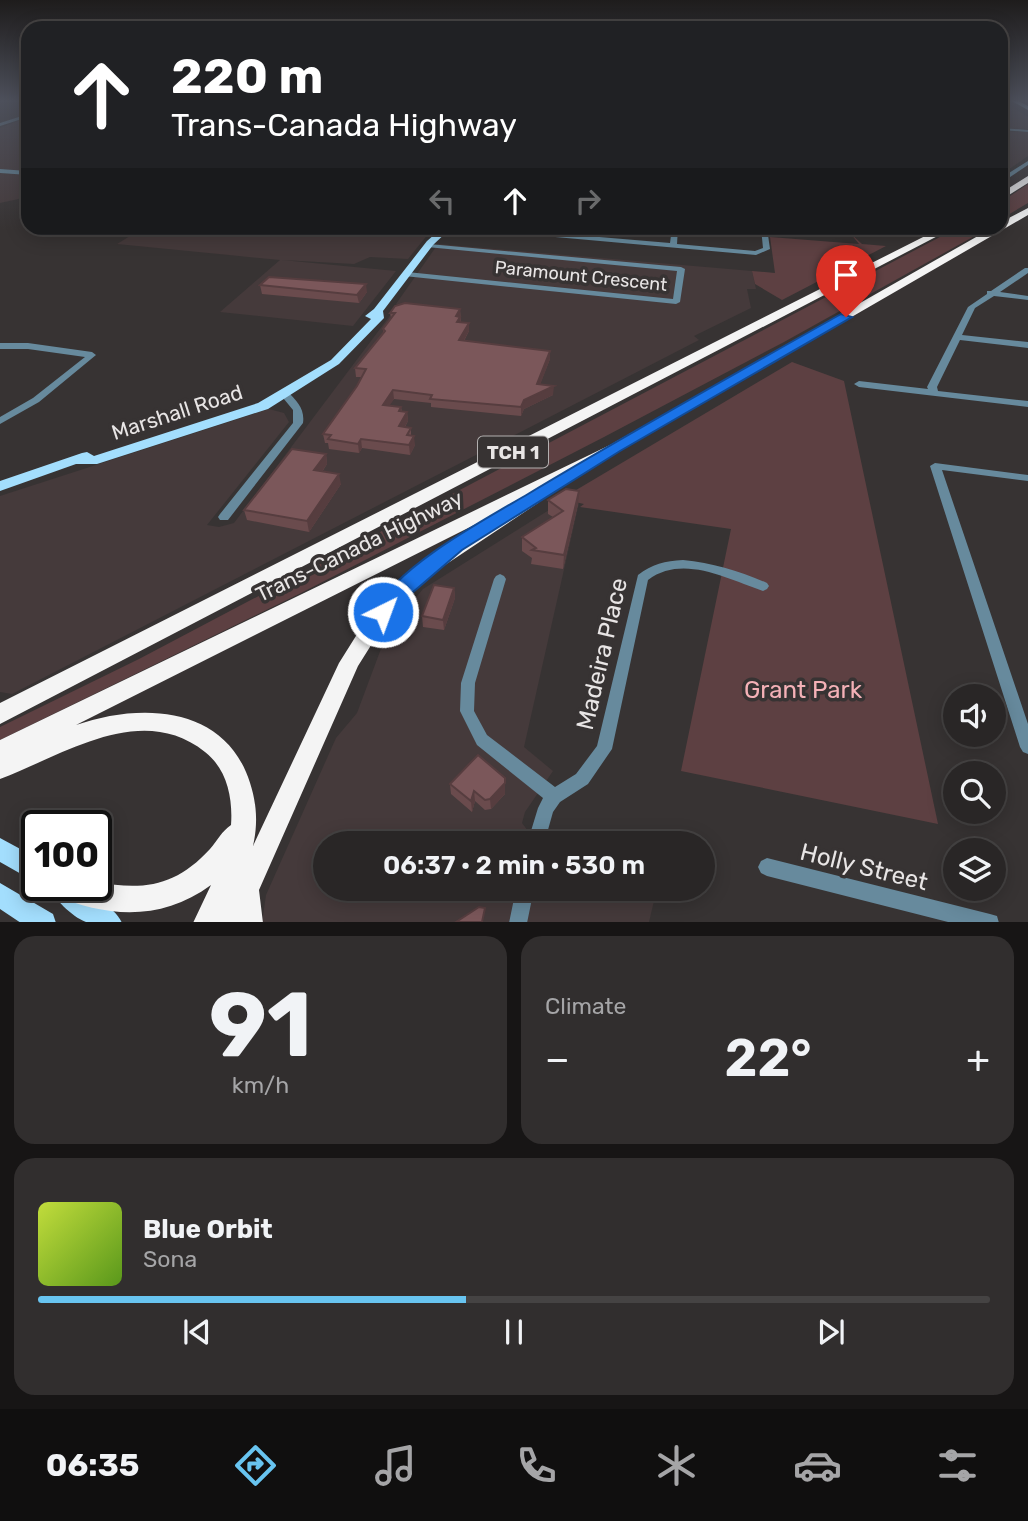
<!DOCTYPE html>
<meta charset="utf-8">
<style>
body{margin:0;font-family:Rubik,sans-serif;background:#312e2e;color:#f1f3f6;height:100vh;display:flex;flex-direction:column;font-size:26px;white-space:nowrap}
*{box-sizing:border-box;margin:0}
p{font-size:23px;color:#a5a5a7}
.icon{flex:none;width:38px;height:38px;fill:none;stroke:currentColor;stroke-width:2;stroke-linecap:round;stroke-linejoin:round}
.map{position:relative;height:922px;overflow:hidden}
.details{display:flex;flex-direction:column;gap:14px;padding:14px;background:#171515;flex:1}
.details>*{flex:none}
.guide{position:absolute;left:21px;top:21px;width:987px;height:214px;border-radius:21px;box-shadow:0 4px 18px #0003,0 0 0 2px #454343;background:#202124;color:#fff;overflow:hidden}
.controls{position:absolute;left:943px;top:684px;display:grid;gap:14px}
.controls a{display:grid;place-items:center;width:63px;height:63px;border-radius:50%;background:#292626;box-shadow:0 4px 18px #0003,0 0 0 2px #454343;font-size:35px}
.speed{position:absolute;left:21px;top:810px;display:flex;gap:14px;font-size:35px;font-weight:700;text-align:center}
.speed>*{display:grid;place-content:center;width:91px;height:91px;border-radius:50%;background:#292626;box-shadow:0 4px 18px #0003,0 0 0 2px #454343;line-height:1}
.speed .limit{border:4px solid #111;border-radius:10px;background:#fff;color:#111}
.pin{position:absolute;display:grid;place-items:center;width:60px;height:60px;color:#fff;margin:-72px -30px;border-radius:50% 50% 50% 0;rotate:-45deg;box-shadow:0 0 7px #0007}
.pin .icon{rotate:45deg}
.me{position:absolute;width:77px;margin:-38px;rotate:42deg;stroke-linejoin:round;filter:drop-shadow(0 0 5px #0008)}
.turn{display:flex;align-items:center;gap:24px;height:147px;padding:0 35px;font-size:32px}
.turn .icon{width:91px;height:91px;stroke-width:2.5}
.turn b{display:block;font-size:49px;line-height:60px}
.lanes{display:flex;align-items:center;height:66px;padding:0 35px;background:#0003;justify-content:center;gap:35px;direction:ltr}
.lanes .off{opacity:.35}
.big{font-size:52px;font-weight:600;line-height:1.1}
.details .widget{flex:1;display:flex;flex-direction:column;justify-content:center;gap:10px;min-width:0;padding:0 24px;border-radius:21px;background:#312e2e}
.details .dial{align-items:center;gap:0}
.dial b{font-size:91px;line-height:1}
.song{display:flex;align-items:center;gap:21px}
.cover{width:84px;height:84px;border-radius:10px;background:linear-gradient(135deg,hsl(70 70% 55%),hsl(90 70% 35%))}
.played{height:7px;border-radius:4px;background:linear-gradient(90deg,#68c4f0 45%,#454343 45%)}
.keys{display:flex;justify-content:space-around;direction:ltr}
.heat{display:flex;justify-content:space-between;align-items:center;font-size:38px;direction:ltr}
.details .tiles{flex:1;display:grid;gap:14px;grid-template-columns:1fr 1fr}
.widget:last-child{grid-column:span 2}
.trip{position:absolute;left:313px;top:831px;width:402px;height:70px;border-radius:35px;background:#292626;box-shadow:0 4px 18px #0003,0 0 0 2px #454343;font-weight:600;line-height:70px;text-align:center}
.tabs{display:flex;height:112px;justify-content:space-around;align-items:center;background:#100f0f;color:#a5a5a7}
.tabs .icon{width:49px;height:49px}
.tabs .active{color:#68c4f0}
.tabs b{font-size:32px;color:#f1f3f6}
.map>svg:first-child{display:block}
.built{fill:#453a3b}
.green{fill:#5d4042}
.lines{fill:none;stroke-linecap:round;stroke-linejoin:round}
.minor{fill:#678a9d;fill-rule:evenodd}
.major{fill:#a3defd;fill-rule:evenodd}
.highway{fill:#f4f4f4;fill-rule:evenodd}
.wall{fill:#6a4b4d}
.shaded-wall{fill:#563d3f}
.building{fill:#7b575a;stroke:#563d3f;stroke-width:2}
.route{fill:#1a73e8;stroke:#114b97;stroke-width:2}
.labels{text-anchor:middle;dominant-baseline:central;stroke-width:7;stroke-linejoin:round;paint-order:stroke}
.far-street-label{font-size:18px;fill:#e8e5e5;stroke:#373333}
.shield{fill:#373333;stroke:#b3b0b0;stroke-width:2}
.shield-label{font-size:19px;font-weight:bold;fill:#e8e5e5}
.street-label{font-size:21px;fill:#e8e5e5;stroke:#373333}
.near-street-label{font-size:24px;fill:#e8e5e5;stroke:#373333}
.near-park-label{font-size:24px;fill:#f4b1b7;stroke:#373333}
</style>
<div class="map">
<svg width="1028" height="923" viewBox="0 0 1028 923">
<rect width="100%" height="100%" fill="#373333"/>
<path class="built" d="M1001 100 1028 117V129L1001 128Z
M28 117V171L0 169V128Z
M1001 131 1028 132V156L1001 175Z
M0 173 28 175V197L0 203Z
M143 228H433L408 259 370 257 354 264 282 260 396 271 353 326 220 312 280 260 117 244Z
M438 244 752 271 756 289H747L751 308 694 336 699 340 12 694 0 692V496L269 409 284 413 289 422 207 525 219 527 234 523 398 305 396 304Z
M565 500 579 503 524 747 553 771 525 812 522 823 537 843 326 844V889H622L654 901 649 922 262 923 266 895 336 738 357 713 388 630 423 589Z"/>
<path class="green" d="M1028 184V203L1001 219V202Z
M957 228H989L784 342 604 437 301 593 0 740V727L139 659Z
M851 234 862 244 886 246 782 300 755 284 752 271 775 273 770 237 859 244Z
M792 362 844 381 938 824 681 771 731 529 580 507 584 504 561 499Z"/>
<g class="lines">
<path class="minor" d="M28 114V117L0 126V123Z
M1001 128 1028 130V132L1001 130Z
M1028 161V165L1001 183V178Z
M0 169 28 171V175L0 173Z
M473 228H492L670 243 672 228H678L677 244 755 251 763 248 761 228H767L770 249 756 255 476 230Z
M838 228H866L853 233Z
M429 244 681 267 685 269 680 302 676 304 404 276 403 274 407 272 673 299 677 271 427 247V245Z
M1025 268H1028V273L1000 292 1028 296V300L994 296 975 308 962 335 1028 342V348L960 340 937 387 938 391 1028 401V407L859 387 854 384 859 381 928 389 927 387 968 307 987 294V291H991Z
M0 343H28L92 352 96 355 39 402 0 424V417L33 398 85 357 28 349H0Z
M284 390 287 391C297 401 305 409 303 423L228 520H220L218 517 220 514 293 423V410L279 393Z
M935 463 1028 475V481L942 470 1028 724V754L1023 752 1020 747 930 466Z
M683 560C713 563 740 571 767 583L769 586 767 589 763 591C727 579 683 554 648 580L612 749 588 784 560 802 553 812 544 844H527L538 808 543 798 477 745 460 711 461 683 494 579 496 576 500 574 504 576 506 579 475 683 474 711 487 735 555 787 576 774 597 746 638 575C652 564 665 561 683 560Z
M767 858 990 914 997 916 999 923H952L767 876 761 873 758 867 761 861Z
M516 889H534L527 923H509Z"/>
<path class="major" d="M1010 100H1017L1028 106V110Z
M442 228H451L433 245 383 311 384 318 339 364 268 409 97 464H76L0 491V481L82 453 87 452 94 456 258 403 331 360 371 319 365 316 374 309 427 241Z
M0 838 37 858V883L0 862Z
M0 883 53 914 56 923H21L0 909Z
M48 886H77C91 897 115 906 122 923 112 923 99 923 89 923 74 919 54 899 48 886Z"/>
<path class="highway" d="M1028 176V183L1001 200V193Z
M1028 208V215L620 451 535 494 540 499 538 503 436 571 406 598 385 623 358 666 259 890 263 923H193L211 885C162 921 108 918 54 895L50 886H96V882C144 891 176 886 210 849 217 841 222 831 231 825 233 798 227 769 205 752 141 701 64 755 0 779V740L610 445 992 228H1001V222ZM490 517 423 562 392 588 371 612 339 663 253 846C259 820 256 796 246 772 217 704 136 704 76 725Z
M941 228H953L0 724V703Z"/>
</g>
<path class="wall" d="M260 285 367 292 359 303 262 294Z
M460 309 461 322 469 323V331L464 341 550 351V359L540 384 553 395 524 409 521 416 431 407V403L394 399 389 405 401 407 402 412H407L408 421 405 427 411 428V435L415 445 410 455 362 448 359 453 329 449 328 443H325L323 434 357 386 362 377H356L355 368 383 333V329L391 318 390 313Z
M326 454 327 464 322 472 341 484 309 532 247 520 244 510Z
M548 500 578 504 563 569 531 564 532 558 522 551V537L553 517 548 514Z
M454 588 455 598 444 630 423 627 422 616Z
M450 784 505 794 491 809 485 810 475 801 472 812 451 794Z"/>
<path class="shaded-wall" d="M366 284 367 292 359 303 357 295Z
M460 309 461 325 458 330 456 316Z
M469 323V331L459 349V340Z
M550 351V359L537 393V384Z
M554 386 553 395 524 409 521 416V407L524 400Z
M393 390 394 399 384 414 383 405Z
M407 412 408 421 400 435 399 426Z
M414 436 415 445 410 455 409 445Z
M361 439 362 448 359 453 358 444Z
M326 454 327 464 316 480 314 470Z
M339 474 341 484 309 532 307 521Z
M579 491 578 504 563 569 564 555Z
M454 588 455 598 444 630 443 620Z
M505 783V794L491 809 490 799Z
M474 791 475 801 472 812 471 801Z"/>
<path class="building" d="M269 277 366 284 357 295 260 285Z
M405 303 460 309 456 316 460 317 457 322 469 323 459 340 550 351 537 384 554 386 524 400 521 407 430 399 432 395 393 390 383 405 401 407 399 411 407 412 399 426 411 428 407 435 414 436 409 445 361 439 358 444 328 439 331 435 323 434 357 386 366 369 355 368 385 331 383 329 395 313H390L395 306Z
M292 449 326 454 314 470 339 474 307 521 244 510Z
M566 489 579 491 564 555 532 550 536 548 522 537 563 511 548 500Z
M434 585 454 588 443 620 422 616Z
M478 755 505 778V783L490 799 485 800 474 791 471 801 450 784Z
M479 907 485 908 482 922H456Z"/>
<linearGradient id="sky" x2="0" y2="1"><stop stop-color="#1e1c1c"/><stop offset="0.44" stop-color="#4d505b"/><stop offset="1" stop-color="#4d505b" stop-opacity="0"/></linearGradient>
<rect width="1028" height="229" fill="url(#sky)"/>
<path class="route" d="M841 314 852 317 620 451 462 550 405 599 390 618H376L373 612C399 565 482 521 528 494 631 432 736 373 841 314Z"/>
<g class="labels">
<g class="far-street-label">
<text transform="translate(581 276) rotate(6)">Paramount Crescent</text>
</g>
<rect class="shield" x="478" y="436.5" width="70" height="31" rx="5"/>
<g class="shield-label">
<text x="513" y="452">TCH 1</text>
</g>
<g class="street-label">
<text transform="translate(177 412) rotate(-18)">Marshall Road</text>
<text transform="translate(359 546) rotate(-26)">Trans-Canada Highway</text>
</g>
<g class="near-street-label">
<text transform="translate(602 654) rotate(-77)">Madeira Place</text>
<text transform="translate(864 867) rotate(14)">Holly Street</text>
</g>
<g class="near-park-label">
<text x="803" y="690">Grant Park</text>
</g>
</g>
</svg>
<div class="controls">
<a><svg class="icon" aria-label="sound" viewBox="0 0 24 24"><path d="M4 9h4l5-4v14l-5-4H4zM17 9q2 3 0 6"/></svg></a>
<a><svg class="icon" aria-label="search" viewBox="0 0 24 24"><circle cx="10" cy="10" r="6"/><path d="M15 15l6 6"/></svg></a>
<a><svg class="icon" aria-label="layers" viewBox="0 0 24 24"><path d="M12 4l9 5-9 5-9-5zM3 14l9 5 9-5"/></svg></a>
</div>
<div class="speed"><div class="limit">100</div></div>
<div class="pin" style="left:846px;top:317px;background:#d93025"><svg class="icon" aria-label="arrive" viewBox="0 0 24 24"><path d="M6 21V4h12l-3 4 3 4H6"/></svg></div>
<svg class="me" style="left:383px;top:612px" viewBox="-20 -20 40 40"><circle r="17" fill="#1a73e8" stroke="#fff" stroke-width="3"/><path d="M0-11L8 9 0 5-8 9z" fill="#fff"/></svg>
<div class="trip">06:37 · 2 min · 530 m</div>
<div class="guide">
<div class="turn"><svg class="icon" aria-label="ahead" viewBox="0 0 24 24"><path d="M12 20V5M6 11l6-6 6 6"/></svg><div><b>220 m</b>Trans-Canada Highway</div></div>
<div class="lanes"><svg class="icon off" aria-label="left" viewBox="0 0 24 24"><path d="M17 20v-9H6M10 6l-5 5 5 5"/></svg><svg class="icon" aria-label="ahead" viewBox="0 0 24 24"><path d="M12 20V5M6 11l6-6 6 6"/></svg><svg class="icon off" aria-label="right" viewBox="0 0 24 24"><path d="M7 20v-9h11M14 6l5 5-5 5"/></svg></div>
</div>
</div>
<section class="details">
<div class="tiles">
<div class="widget dial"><b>91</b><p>km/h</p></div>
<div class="widget"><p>Climate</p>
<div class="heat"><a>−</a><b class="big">22°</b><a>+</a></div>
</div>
<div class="widget">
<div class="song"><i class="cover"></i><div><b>Blue Orbit</b><p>Sona</p></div></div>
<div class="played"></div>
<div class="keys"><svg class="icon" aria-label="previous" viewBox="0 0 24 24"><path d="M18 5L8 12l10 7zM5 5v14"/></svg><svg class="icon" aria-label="pause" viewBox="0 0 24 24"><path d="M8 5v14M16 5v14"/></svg><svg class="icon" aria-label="next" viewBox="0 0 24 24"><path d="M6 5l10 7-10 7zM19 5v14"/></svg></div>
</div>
</div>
</section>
<nav class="tabs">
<b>06:35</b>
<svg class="icon active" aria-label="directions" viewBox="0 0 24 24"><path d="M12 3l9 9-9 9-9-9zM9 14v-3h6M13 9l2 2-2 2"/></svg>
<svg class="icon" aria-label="music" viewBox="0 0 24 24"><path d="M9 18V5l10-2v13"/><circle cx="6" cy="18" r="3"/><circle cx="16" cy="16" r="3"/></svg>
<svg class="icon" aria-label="phone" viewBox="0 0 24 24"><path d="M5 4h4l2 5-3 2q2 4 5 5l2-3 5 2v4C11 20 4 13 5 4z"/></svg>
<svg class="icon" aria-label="climate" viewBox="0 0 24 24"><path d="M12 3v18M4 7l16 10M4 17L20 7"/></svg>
<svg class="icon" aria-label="car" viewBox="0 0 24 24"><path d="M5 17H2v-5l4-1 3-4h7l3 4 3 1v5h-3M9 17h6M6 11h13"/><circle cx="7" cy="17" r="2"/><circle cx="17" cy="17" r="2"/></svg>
<svg class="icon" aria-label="filters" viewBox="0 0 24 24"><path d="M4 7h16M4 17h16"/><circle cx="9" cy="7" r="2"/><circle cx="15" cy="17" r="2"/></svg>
</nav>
